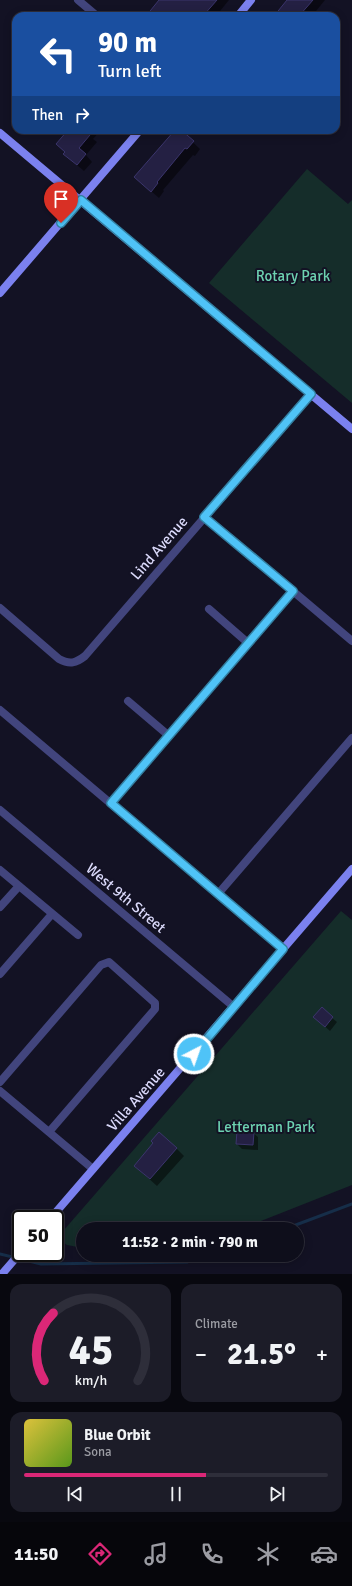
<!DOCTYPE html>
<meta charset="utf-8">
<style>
body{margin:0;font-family:Signika,sans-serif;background:#1c1c28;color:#f1f3f6;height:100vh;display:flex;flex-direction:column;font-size:15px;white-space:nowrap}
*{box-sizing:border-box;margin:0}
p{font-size:13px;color:#9b9ca3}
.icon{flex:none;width:22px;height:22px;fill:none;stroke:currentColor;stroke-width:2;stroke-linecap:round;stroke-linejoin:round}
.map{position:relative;height:1274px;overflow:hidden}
.drawer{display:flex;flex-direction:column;gap:10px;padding:10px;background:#08080f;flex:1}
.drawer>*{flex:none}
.top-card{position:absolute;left:12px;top:12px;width:328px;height:122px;border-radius:12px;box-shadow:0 2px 10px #0003,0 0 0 1px #2e2e3a;background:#1a4fa0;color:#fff;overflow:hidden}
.speed{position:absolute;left:12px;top:1210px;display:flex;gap:8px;font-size:20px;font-weight:700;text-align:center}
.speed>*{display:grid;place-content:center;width:52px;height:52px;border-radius:50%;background:#0e0e1b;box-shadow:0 2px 10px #0003,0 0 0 1px #2e2e3a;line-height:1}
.speed .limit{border:2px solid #111;border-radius:6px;background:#fff;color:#111}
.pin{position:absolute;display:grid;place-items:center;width:34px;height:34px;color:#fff;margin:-41px -17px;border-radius:50% 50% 50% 0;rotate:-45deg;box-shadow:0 0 4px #0007}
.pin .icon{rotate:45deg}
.me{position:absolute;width:44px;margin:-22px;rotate:41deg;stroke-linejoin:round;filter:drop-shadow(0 0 3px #0008)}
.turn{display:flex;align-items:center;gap:14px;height:84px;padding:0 20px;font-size:18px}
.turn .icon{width:52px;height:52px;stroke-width:2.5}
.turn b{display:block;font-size:28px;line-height:34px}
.then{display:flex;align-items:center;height:38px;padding:0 20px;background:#0003;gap:8px;font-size:15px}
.big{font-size:30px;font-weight:800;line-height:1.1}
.drawer .widget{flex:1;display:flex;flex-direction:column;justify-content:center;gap:6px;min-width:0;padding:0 14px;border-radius:12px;background:#1c1c28}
.drawer .dial{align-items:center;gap:0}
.dial svg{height:104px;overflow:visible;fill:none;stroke:#2e2e3a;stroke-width:7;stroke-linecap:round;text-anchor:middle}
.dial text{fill:#f1f3f6;stroke:none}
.song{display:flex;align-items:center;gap:12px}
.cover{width:48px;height:48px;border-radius:6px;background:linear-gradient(135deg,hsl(50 70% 55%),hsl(90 70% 35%))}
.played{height:4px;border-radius:2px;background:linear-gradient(90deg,#db2777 60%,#2e2e3a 60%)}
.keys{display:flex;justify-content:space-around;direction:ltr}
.heat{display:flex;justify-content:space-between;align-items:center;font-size:22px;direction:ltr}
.drawer .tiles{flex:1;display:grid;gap:10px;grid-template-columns:1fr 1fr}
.widget:last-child{grid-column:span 2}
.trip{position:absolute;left:76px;top:1222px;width:228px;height:40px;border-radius:20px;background:#0e0e1b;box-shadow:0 2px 10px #0003,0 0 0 1px #2e2e3a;font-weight:800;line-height:40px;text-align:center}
.menu{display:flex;height:64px;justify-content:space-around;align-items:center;background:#06060b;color:#9b9ca3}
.menu .icon{width:28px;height:28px}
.menu .selected{color:#db2777}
.menu b{font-size:18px;color:#f1f3f6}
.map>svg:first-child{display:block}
.green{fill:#152d2a}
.shadow{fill:#0007}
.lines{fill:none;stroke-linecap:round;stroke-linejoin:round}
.stream{stroke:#162e49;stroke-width:3}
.building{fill:#242043;stroke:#3b356c}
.minor{stroke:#42457d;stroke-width:8}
.secondary{stroke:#7b81ef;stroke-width:8}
.route-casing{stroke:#337fa1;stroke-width:10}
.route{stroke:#4fc3f7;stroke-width:7}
.labels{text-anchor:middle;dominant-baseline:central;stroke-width:4;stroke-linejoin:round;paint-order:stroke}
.park-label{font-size:15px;fill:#6dd2b1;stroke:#131224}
.street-label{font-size:15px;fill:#dad9fa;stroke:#131224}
</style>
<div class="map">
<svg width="352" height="1274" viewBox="0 0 352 1274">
<rect width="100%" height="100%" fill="#131224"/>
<path class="green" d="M307 169 348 204 352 200V403L209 283Z
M341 911 352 920V1185L241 1229H83V1248L67 1245 57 1238Z"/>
<path class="shadow" d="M161 0H229L216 16H147Z
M288 0H325L312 16H275Z
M69 130H101L93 139 97 142 86 155 92 162 84 171 64 154Z
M110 130H120L116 135Z
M176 130H180L200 149 195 156 193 155 163 190 164 191 159 198 143 184Z
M332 1018 337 1022 330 1031 319 1021Z
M253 1133 258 1137V1150L242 1149 237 1144Z
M176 1148 184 1156 157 1186 135 1166Z"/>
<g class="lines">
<path class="stream" d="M285 1229 352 1204
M0 1254 41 1264 187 1262 207 1255"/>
</g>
<path class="building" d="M159 0H217L203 16H146Z
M287 0H313L299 16H274Z
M68 130H85L90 135 79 148 86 154 77 165 63 154 65 152 56 144Z
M175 130H181L194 141 187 149 185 148 157 182 158 183 151 192 134 177Z
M322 1007 333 1017 325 1027 313 1017Z
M237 1131 254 1132 253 1145 236 1144Z
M159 1132 177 1148 150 1179 134 1166 153 1143 151 1141Z"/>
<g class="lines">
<path class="minor" d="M78 0 97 16
M205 517 352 641
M0 608 59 659C70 665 76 663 85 656L311 394
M209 609 248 643
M128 701 168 735
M0 710 283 949
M111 803 293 591
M0 810 234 1007
M0 870 78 935
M218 894 352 738
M0 907 19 886
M0 974 52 914
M0 1082 101 965 109 962 155 1003V1009L49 1132
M0 1091 93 1169"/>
<path class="secondary" d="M238 16 251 0
M0 133 352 429
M0 293 140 130
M50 1219 352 869
M2 1274 21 1252"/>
</g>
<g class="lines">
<g class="route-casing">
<path id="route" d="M61 223 81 200 311 394 204 517 293 591 111 803 283 949 194 1054"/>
</g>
<use href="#route" class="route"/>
</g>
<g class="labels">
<g class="park-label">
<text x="293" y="276">Rotary Park</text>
<text x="266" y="1127">Letterman Park</text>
</g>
<g class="street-label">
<text transform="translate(159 548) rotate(-49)">Lind Avenue</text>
<text transform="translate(126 898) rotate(40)">West 9th Street</text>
<text transform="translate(136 1099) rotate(-49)">Villa Avenue</text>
</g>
</g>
</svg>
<div class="speed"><div class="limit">50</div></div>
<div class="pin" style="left:61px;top:223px;background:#d93025"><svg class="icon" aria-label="arrive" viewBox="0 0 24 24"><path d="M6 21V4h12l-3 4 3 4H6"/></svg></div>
<svg class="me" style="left:194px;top:1054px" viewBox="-20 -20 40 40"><circle r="17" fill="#4fc3f7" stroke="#fff" stroke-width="3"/><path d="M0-11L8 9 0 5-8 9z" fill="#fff"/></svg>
<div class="trip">11:52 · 2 min · 790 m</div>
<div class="top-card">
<div class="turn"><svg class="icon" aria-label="left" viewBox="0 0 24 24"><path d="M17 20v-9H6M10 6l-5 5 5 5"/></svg><div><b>90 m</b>Turn left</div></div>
<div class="then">Then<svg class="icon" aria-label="right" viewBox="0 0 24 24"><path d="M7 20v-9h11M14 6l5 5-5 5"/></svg></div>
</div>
</div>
<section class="drawer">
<div class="tiles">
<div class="widget dial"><svg viewBox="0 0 100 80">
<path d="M14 69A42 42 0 1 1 86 69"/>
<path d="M14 69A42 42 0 0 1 21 17" stroke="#db2777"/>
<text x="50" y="56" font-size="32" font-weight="700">45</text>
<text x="50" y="72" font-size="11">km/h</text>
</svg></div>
<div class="widget"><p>Climate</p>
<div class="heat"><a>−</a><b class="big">21.5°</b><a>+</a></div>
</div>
<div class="widget">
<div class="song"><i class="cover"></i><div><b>Blue Orbit</b><p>Sona</p></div></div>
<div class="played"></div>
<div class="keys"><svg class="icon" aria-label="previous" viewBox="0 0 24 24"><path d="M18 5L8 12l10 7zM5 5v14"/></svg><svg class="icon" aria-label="pause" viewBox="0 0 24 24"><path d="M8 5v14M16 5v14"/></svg><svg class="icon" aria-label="next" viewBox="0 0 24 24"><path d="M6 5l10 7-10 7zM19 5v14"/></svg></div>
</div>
</div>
</section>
<nav class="menu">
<b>11:50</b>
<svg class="icon selected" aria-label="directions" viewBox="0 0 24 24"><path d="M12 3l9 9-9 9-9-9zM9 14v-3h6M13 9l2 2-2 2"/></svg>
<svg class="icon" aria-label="music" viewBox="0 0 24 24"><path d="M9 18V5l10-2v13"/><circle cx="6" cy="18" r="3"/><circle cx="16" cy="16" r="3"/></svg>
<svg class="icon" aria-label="phone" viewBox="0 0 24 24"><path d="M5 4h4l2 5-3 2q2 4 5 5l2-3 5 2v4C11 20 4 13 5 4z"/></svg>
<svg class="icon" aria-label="climate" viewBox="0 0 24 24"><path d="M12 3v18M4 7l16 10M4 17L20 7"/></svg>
<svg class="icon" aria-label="car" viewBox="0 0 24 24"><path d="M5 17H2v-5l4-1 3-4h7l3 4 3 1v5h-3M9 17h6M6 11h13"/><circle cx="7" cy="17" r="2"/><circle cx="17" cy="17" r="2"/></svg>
</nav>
